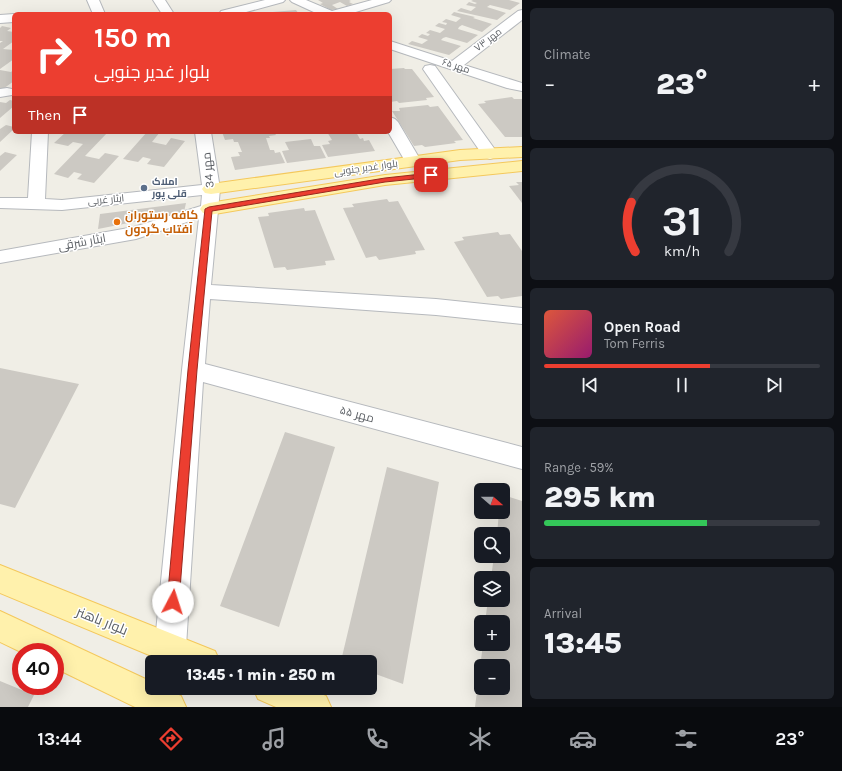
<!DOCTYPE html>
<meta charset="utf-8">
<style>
body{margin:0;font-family:Karla,Cairo,sans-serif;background:#20242c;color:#f1f3f6;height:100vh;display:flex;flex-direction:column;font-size:15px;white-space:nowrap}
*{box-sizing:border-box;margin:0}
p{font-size:13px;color:#9ea1a6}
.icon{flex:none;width:22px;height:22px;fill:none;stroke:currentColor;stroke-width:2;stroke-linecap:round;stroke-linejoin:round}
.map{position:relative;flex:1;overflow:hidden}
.side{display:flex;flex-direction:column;gap:8px;padding:8px;background:#0d0f14;width:320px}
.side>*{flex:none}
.guide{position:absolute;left:12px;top:12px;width:380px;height:122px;border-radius:6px;box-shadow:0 4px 16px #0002;background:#ec3e30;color:#fff;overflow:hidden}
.needle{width:26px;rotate:110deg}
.tools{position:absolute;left:474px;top:483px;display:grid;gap:8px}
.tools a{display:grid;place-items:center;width:36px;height:36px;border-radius:6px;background:#171b24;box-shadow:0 4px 16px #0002;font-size:20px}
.speed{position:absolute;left:12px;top:643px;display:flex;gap:8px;font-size:20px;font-weight:700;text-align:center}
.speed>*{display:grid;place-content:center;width:52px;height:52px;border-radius:50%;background:#171b24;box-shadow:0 4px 16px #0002;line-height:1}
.speed .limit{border:6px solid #d22;background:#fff;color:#111}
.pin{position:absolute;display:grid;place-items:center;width:34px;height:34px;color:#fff;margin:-17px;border-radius:8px;box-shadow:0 2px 6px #0006}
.me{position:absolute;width:44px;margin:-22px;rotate:5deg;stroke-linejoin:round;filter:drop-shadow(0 0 3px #0008)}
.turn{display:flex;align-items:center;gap:14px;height:84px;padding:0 16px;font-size:18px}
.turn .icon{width:52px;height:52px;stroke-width:2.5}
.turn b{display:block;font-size:28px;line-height:34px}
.then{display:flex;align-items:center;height:38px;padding:0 16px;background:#0003;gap:8px;font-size:15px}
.big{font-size:30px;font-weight:800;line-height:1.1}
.side .tile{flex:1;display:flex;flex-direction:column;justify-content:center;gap:6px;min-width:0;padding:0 14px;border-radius:6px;background:#20242c}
.side .dial{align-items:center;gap:0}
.dial svg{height:104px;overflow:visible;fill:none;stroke:#363941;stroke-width:7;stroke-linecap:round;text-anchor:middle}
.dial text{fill:#f1f3f6;stroke:none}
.song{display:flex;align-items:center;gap:12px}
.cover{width:48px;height:48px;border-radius:6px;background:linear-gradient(135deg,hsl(10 70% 55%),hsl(320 70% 35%))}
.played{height:4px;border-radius:2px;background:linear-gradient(90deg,#ec3e30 60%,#363941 60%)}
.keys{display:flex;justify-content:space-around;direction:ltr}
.heat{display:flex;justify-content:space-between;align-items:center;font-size:22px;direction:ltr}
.charge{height:6px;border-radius:3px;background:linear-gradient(90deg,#34c759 59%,#363941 0)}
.trip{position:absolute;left:145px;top:655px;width:232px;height:40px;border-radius:6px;background:#171b24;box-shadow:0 4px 16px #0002;font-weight:800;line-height:40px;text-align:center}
.dock{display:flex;height:64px;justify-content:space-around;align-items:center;background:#090b0e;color:#9ea1a6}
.dock .icon{width:28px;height:28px}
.dock .current{color:#ec3e30}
.dock b{font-size:18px;color:#f1f3f6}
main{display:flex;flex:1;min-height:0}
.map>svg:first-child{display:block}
.building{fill:#ccc9c3;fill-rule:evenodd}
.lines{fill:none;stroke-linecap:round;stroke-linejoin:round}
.minor-casing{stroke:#b6b9bd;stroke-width:2}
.major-casing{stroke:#f4c85c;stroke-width:2}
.minor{fill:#fff;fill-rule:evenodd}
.major{fill:#fff1ac;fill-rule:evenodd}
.route{fill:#ec3e30;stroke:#99281f}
.service-dot{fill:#5c6f8a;stroke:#fff;stroke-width:1.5}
.food-dot{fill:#e8710a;stroke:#fff;stroke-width:1.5}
.labels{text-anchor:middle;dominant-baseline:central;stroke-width:3;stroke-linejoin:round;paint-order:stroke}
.far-street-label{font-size:10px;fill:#5e6267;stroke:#fff}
.far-service-label{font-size:10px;font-weight:bold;fill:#4e5e75;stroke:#fff;text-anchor:start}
.street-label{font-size:12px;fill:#5e6267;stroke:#fff}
.food-label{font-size:12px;font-weight:bold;fill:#c56008;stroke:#fff;text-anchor:start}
.near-street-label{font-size:14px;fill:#5e6267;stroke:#fff}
</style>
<main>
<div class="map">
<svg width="522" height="707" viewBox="0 0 522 707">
<rect width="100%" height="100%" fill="#f0eee6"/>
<path class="building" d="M318 0H349L351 1 349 2 353 4 347 6 340 2 332 5 338 9 331 10 320 4 323 3Z
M473 0H509L520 3 510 10 490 5 487 7 506 13 497 20 457 11 461 8 471 11 476 7 466 5 469 2 475 4 477 3 471 1Z
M296 10 299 14H261V13Z
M454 12 475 17 473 18 492 24 482 32 462 25 459 27 458 29 478 35 467 43 446 37 443 38 441 40 461 46 449 55 408 44 412 41 422 44 428 40 418 37 422 34 428 36 430 34 426 33 430 30 440 33 445 29 435 26 439 23 446 25 447 23 442 22 446 19 456 22 461 18 451 15Z
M2 26 11 28 7 31 14 32V41L3 49 14 50V59L0 69V43L3 41H0V28Z
M404 68 405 69H412L434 97 426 98 427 100 399 103 397 101 390 102V69Z
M14 69V81L3 89 0 88V70L11 72Z
M512 97 514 99H522V137H505L478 104 486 103 484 101Z
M10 100 14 101V106L0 118V102L6 103Z
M428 105 430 107 438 106 463 140 454 141 456 143 425 147 422 145 414 146 392 111H400L399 108Z
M6 125 14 127V129L0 142V129Z
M66 132H108L85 156 99 159 105 153 119 156 94 183 77 179 82 174 74 172 68 178 54 174 83 144 73 142 68 146 54 143Z
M147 132H160L152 142 166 145 171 138 185 141 164 167 147 164 151 159 143 157 138 162 123 159Z
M222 132H274L276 135 269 136 270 138H266L270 150H274L275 153 280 152 285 163 235 170 231 157 240 156 238 152H242L238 142H234L233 139 225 140Z
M327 132H356L360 139 363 138 364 141 369 140 375 151 328 157 322 145 330 144 328 141 332 140Z
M311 139 314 146H320L326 158 287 163 282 151 289 150 285 142Z
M5 152 17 155 0 171V156Z
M516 182H522V203L509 186 519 185Z
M387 199 389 202 398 201 425 250 415 251 416 254 379 260 376 256 366 258 343 208 354 207 352 204Z
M186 203 184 212 98 229 100 214Z
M304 208 305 211 315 210 335 260 325 261 326 265 287 270 285 267 274 268 258 217 269 216 268 213Z
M498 232 500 235 510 234 522 251V296L501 299 498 296 487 297 454 242 464 240 462 237Z
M0 368 79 384 15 508 0 504Z
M285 432 335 447 279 627 220 606Z
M387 467 439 482 403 684 370 672V662L341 661Z
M503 495 522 501V707H475L483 644H503V622H485L488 600H503V578H491L494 556H503V534H497L499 512H503ZM481 666H503V688H481Z
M0 681 34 695 28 707H0Z"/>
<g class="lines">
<g class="minor-casing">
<path id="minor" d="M87 0H99L105 14H93Z
M153 0H165L174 14H162Z
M265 0H285L283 2 239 14H219L221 11Z
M290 0H306L332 11 372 0H391L389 2 349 14H318L292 2Z
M522 10V20L464 65 522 83V91L507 88 390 49V41L452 61 518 11Z
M14 14V22L0 23V15Z
M430 65 435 66 496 151 498 154 496 157 490 159 484 157 423 69 425 66Z
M7 88 12 89 14 92 12 95 0 97V89Z
M390 117 395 119 398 122 421 161 419 164 413 166 407 164 405 161 388 132H390Z
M32 132H48L45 199 62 200 202 185 195 132H211L220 189 211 285 436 299 522 308V324L436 315 210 299 205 364 522 447V469L203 382 185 662H153L182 370 199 218 136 239 0 263V251L134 227 201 206 202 195 62 210 0 208V198H28Z"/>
</g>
<g class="major-casing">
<path id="major" d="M522 147V157L460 160 211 194 205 193 202 189 205 185 211 184 460 150Z
M522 161V171L385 185 209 215 203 213 200 209 203 205 209 203 385 175Z
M0 565 215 651 220 662H166L0 593Z
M0 611 152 682V688H165L181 696 186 707H135L55 668V652H21L0 642Z
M253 688H308L326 696 331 707H276L258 699Z"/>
</g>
<use href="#minor" class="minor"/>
<use href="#major" class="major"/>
</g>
<path class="route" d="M431 173 433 174V177L385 182 212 211 197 370 179 602 177 607 173 608 169 607 167 602 188 370 205 209 209 207 385 178Z"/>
<circle class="service-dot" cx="144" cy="188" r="4"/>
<circle class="food-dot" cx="117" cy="222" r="4"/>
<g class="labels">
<g class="far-street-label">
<text transform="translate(488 40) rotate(-37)">مهر ۷۳</text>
<text transform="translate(456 66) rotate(18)">مهر ۶۵</text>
<text transform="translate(366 168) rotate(-8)">بلوار غدیر جنوبی</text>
<text transform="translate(106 200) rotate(-5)">ایثار غربی</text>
</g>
<g class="far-service-label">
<text x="152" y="182">املاک<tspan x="152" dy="12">قلی پور</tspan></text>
</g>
<g class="street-label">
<text transform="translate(208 170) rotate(-96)">مهر 34</text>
<text transform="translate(82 242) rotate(-10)">ایثار شرقی</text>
<text transform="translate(357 414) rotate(15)">مهر ۵۵</text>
</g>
<g class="food-label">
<text x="125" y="215">کافه رستوران<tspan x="125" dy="14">آفتاب گردون</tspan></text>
</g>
<g class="near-street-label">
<text transform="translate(102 621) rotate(22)">بلوار باهنر</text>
</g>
</g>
</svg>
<div class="tools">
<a><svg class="needle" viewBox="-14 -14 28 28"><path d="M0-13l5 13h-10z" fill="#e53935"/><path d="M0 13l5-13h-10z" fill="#9ea1a6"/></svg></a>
<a><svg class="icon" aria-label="search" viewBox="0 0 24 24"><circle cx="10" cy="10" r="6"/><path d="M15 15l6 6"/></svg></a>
<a><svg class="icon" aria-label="layers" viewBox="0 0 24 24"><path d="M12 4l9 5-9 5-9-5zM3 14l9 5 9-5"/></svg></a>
<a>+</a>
<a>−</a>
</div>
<div class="speed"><div class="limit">40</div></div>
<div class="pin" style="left:431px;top:175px;background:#d93025"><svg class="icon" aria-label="arrive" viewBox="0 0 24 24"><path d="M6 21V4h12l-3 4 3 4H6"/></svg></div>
<svg class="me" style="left:173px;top:602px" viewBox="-20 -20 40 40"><circle r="19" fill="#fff"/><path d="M0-13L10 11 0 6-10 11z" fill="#ec3e30"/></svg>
<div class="trip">13:45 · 1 min · 250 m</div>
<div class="guide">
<div class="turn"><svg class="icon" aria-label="right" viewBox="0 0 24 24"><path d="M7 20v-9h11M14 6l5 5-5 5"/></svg><div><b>150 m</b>بلوار غدیر جنوبی</div></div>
<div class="then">Then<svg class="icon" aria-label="arrive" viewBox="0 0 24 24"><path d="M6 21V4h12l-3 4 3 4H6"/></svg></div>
</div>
</div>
<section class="side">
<div class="tile"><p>Climate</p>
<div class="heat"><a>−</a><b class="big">23°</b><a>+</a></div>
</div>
<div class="tile dial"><svg viewBox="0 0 100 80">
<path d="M14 69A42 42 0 1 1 86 69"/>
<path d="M14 69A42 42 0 0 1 11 31" stroke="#ec3e30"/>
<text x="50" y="56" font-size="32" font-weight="700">31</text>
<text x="50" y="72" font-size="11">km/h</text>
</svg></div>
<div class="tile">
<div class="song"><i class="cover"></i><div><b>Open Road</b><p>Tom Ferris</p></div></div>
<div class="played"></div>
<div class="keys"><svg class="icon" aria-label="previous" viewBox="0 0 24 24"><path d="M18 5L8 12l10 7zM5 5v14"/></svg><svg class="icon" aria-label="pause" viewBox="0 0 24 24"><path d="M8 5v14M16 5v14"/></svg><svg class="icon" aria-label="next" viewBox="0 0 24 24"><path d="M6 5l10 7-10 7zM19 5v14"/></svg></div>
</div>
<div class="tile"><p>Range · 59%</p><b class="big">295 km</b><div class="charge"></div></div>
<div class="tile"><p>Arrival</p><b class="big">13:45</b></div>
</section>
</main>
<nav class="dock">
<b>13:44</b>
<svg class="icon current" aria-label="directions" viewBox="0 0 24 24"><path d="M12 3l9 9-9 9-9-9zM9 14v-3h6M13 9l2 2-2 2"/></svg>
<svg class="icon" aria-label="music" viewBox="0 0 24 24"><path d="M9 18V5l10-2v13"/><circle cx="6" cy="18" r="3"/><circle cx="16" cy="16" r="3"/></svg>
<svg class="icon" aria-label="phone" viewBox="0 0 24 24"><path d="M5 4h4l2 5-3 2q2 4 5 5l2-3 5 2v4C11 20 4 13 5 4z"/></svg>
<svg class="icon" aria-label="climate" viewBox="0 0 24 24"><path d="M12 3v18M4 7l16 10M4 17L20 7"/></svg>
<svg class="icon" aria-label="car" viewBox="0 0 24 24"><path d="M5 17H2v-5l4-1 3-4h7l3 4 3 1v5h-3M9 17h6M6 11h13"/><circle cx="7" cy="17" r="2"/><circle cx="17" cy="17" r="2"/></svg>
<svg class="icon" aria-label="filters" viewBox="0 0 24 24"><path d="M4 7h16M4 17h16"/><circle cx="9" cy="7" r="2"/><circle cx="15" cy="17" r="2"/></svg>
<b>23°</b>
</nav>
